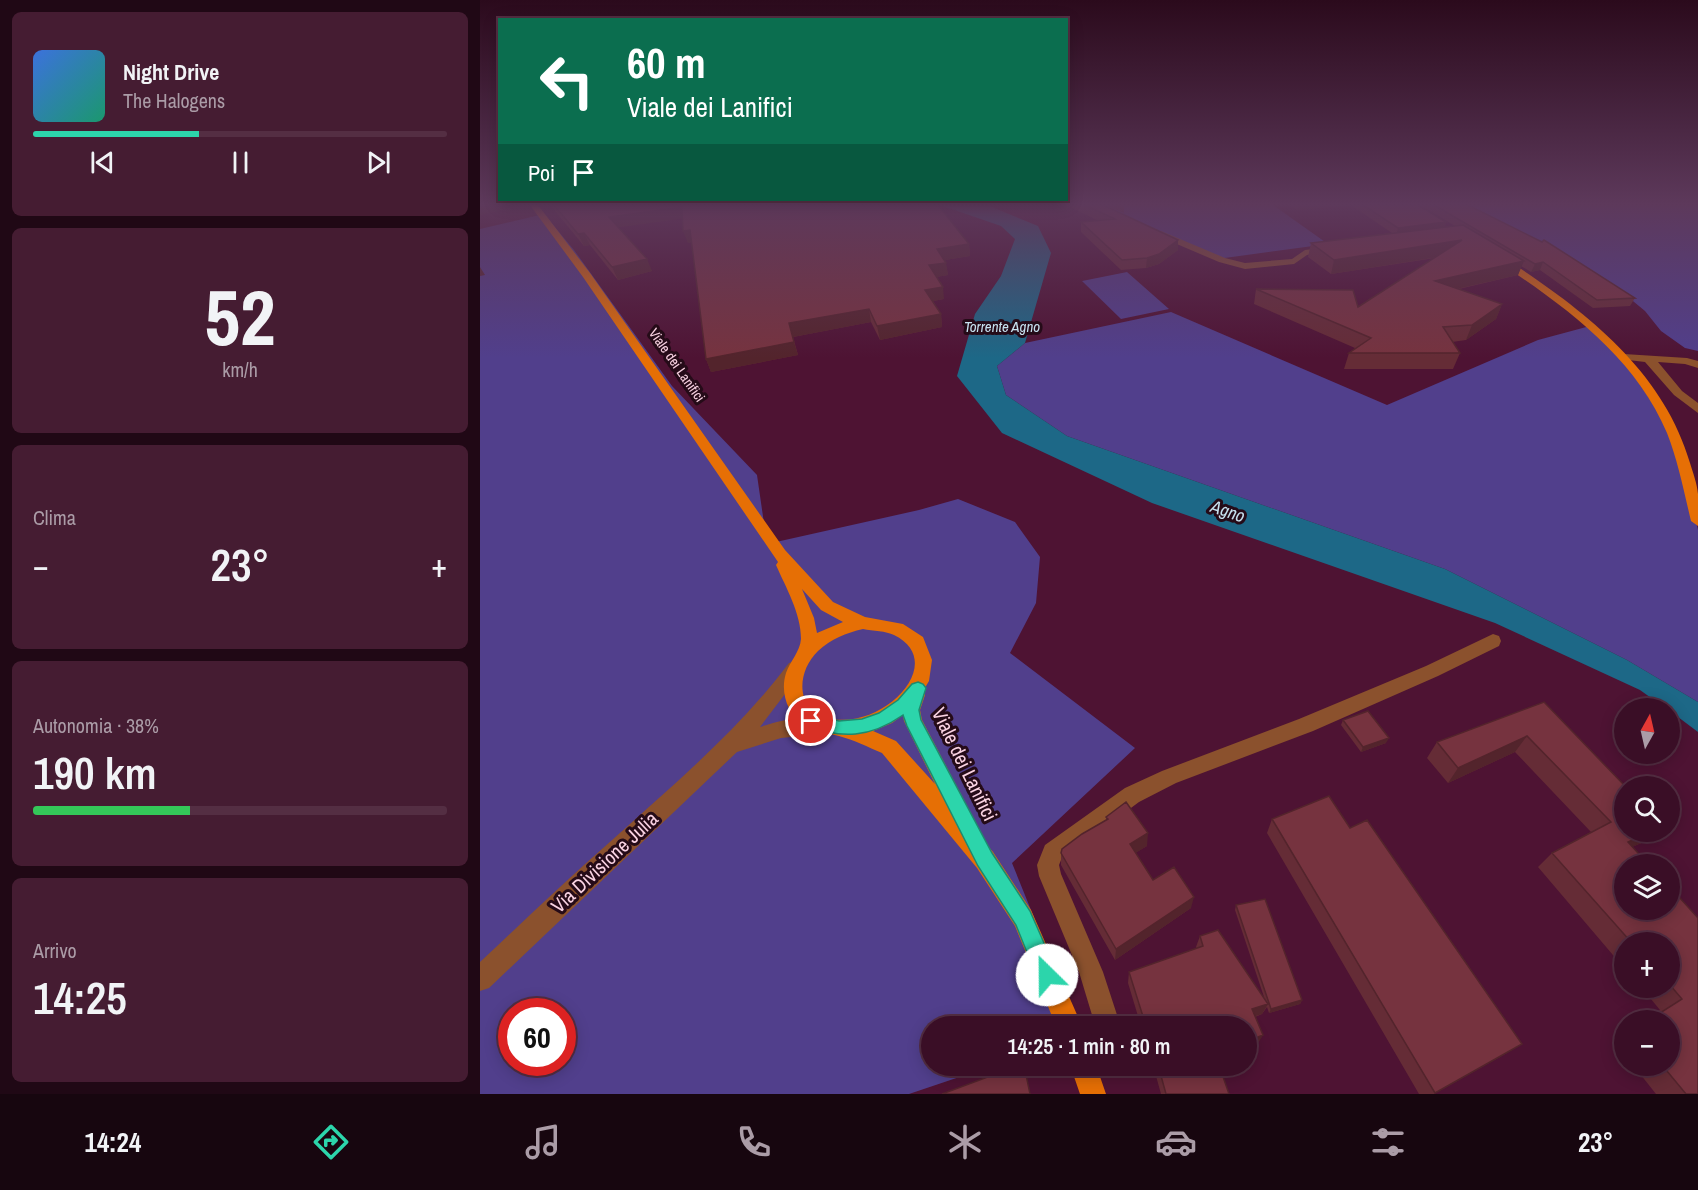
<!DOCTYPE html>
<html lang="it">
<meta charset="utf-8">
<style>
body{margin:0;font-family:"Archivo Narrow",sans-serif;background:#451c32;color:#f1f3f6;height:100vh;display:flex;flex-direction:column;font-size:22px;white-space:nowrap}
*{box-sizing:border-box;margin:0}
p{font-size:20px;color:#ab9ca7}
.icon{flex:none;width:33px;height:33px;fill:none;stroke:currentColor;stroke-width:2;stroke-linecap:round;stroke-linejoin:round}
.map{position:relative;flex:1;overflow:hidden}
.drawer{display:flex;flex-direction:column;gap:12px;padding:12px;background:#200815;width:480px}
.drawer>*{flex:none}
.top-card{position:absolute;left:18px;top:18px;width:570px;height:183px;border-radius:0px;box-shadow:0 3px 15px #0003,0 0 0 2px #542e43;background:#0b6e4f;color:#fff;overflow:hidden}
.needle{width:39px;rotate:8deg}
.controls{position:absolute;left:1134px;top:698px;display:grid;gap:12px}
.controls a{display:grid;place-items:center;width:66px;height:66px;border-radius:50%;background:#3a0e26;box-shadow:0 3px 15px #0003,0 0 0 2px #542e43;font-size:30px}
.speed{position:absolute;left:18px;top:998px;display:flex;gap:12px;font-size:30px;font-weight:700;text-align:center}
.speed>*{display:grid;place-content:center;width:78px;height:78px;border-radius:50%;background:#3a0e26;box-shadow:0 3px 15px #0003,0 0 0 2px #542e43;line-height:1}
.speed .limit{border:9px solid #d22;background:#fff;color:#111}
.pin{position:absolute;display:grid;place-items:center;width:51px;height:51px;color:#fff;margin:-26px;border:3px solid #fff;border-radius:50%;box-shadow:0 2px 6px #0007}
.me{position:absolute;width:66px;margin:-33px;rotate:337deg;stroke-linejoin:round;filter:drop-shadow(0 0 4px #0008)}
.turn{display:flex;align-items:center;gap:21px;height:126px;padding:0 30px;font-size:27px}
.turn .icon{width:78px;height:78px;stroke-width:2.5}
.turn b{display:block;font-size:42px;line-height:51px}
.then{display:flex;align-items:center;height:57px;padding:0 30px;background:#0003;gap:12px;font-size:22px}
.big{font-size:45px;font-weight:600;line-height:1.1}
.drawer .card{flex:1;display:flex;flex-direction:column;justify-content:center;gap:9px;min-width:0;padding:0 21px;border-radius:9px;background:#451c32}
.drawer .dial{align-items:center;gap:0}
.dial b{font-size:78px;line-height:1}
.song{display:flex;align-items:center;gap:18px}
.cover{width:72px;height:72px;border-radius:9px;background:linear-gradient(135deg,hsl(220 70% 55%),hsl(160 70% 35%))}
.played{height:6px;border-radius:3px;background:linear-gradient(90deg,#2cd5ab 40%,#542e43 40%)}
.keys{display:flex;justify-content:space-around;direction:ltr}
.heat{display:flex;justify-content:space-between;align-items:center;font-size:33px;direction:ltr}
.charge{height:9px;border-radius:4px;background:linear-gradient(90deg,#34c759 38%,#542e43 0)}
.trip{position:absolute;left:441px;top:1016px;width:336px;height:60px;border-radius:30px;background:#3a0e26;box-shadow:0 3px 15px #0003,0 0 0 2px #542e43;font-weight:600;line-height:60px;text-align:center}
.dock{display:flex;height:96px;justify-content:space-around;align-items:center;background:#17060f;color:#ab9ca7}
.dock .icon{width:42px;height:42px}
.dock .active{color:#2cd5ab}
.dock b{font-size:27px;color:#f1f3f6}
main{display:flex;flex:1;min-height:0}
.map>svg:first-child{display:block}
.green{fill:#513f8c;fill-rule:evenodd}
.water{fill:#1d6887}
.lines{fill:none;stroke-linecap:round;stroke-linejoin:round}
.minor{fill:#8b512d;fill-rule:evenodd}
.major{fill:#e66f05;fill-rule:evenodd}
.wall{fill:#652c36}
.shaded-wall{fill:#53242c}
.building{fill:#76333f;stroke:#53242c;stroke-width:1.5}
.route{fill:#2cd5ab;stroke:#1d8a6f;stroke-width:1.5}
.labels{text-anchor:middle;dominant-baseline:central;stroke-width:6;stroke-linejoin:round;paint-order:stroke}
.far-street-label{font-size:14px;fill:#fad3e3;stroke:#250b18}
.far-water-label{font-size:15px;font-style:italic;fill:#c7e2f0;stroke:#250b18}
.water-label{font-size:18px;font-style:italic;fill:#c7e2f0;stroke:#250b18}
.near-street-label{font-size:20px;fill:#fad3e3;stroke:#250b18}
</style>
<main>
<section class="drawer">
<div class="card">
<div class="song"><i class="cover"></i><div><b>Night Drive</b><p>The Halogens</p></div></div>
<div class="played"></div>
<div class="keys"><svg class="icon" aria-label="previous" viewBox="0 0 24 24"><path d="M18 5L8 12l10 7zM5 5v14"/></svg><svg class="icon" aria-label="pause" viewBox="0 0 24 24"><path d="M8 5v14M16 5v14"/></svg><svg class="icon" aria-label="next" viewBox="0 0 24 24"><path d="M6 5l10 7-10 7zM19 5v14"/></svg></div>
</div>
<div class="card dial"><b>52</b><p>km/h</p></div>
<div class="card"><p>Clima</p>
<div class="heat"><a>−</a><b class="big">23°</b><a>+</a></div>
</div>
<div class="card"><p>Autonomia · 38%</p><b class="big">190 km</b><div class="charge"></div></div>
<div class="card"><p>Arrivo</p><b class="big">14:25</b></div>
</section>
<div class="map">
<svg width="1218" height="1094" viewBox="0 0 1218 1094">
<rect width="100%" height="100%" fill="#4e1333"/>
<path class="green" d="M618 205H793L848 244 737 259Z
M978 205H1218V351L1205 348 1181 331 1165 311 1136 287Z
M64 214 94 250 192 386 277 475 287 544 439 510 478 499 535 522 560 557 556 603 530 653 655 748 532 863 598 1026H452V1065H515L429 1094H0V229ZM32 1011H82V1062H32Z
M647 272 689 309 641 319 602 281Z
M691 312 907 405 1058 340 1110 326 1140 354 1179 413 1204 464 1218 530V702L1147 660 965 569 587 436 526 395 517 366 545 343Z"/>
<path class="water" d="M460 205H507L558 226 571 253 545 343 517 366 526 395 587 436 965 569 1147 660 1218 702V732L1190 711V708H1185L1160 690 1015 623 672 503 522 433 477 376 495 314 521 276 535 239 521 226Z"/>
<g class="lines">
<path class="minor" d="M681 231 745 258 765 263 812 259 825 250 849 247 853 250 827 255 814 264 765 269 739 262 678 236 677 234Z
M1144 354 1207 358 1218 361V368L1205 364 1178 362 1202 391 1218 403V413L1194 395 1165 362 1140 359V355Z
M1013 634 1019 636 1021 641 1019 646 958 676 833 731 696 783 659 802 581 860 579 865 581 874 623 972 639 1021 636 1026H602L606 1017 612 1015 599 972 559 876 557 865 565 845 645 788 682 771 819 719 946 666Z
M315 661 321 663 324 668 321 673 280 727C301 720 330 713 352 721L354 727 352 733 301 738 257 752 9 988 0 991V962C43 922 86 880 131 841 194 784 258 731 309 663Z"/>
<path class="major" d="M50 205H58L110 273 305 550 353 602 385 617 423 624 443 637 452 660 449 681 443 691 445 695 440 710 442 720 496 823 499 830 498 834 513 852 551 910 602 1026H576L535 926 497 868 402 753C388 747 374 740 359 736 348 733 334 732 324 725 307 714 300 692 306 673 310 661 320 652 321 639 321 613 306 588 296 565L298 562 103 277ZM322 589 341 610 363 622 337 633 334 618ZM383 629C393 631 406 631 414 635 471 663 399 735 345 717 314 707 318 670 338 651 351 639 366 633 383 629ZM423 715 424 721 455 784 416 741 393 731 412 723Z
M1020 259H1026C1104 310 1183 370 1210 463 1213 473 1217 483 1218 494 1218 504 1218 515 1218 526L1211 521C1204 492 1198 461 1187 433 1155 357 1086 307 1020 263Z
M590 1065H616L626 1094H600Z"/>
</g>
<path class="wall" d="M70 205H458L489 244 490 256 465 260 468 275 456 277 464 299 453 301 461 314 462 327 400 340 391 322 313 337 318 355 231 372 226 359 212 242 208 243 203 218 138 227 172 271 138 280 110 245 104 246Z
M586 205H623L698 240V250L679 264 666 268 641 270 601 232V222L619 221Z
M625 205H644V213Z
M809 205H938L966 222 964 227 975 226 940 205H991L990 206 1155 298 1150 306 1113 308 1060 270 1051 272 1041 266 1038 275 979 289 1022 304 1016 319 986 340 972 342 980 353 973 369H864L869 353 875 348 774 304 776 289 878 307 955 258 851 274 828 257 831 243 912 233 871 205 817 210Z
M1064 702 1166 841 1152 847 1190 909 1218 1094H1176L1153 1065H1190V1020H1165L1180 1010 1161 987H1190V942H1144V968L1058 867 1072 853 1111 832 1035 752 968 783 947 758 957 742Z
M863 720 906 743 881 752 861 725Z
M626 817 667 846 655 853 673 880 711 908 635 960 581 865V853L626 820Z
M792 819 1027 1053 954 1094H939L787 833Z
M756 905 822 1000 820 1004 789 1013 787 1007 782 1014 775 1017 777 1045 766 1026H661L648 983 649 972 717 949 716 947 720 936 784 997 755 910Z
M1144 1033V1054L1133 1040Z
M673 1065H739L749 1094H681Z"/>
<path class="shaded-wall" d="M13 205H20L23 210 0 215V207Z
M819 205H872H871L817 210Z
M202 207 206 218 134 228 129 217Z
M966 222 963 230 916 236 918 228Z
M210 230 215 242 208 243 203 231Z
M104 233 110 245 104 246 98 234Z
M698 240V250L679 264 666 268 667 258Z
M982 240 977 254 851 274 854 260Z
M489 244 490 256 459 261 457 249Z
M167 259 172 271 138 280 132 267Z
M1044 261 1038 275 950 295 955 281Z
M1063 262 1060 270 1051 272 1055 264Z
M466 263 468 275 451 278 449 265Z
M0 267 5 275 0 276Z
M463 287 464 299 447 302 445 290Z
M1022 304 1016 319 986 340 992 325Z
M389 309 391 322 313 337 309 323Z
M461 314 462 327 400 340 397 326Z
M314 342 318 355 231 372 226 359Z
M1047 736 1035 752 968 783 978 768Z
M909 738 906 743 881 752 883 747Z
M1172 831H1177L1166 841 1131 856 1148 842Z
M668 833 667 846 649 857 650 844Z
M714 897 711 908 635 960 636 949Z
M822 1000 820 1004 789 1013 791 1009Z
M788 1004 782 1014 766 1019 772 1009Z
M783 1035 777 1045 766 1049V1042Z
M1042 1044 1027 1053 953 1094Z"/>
<path class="building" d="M0 205H13L0 207Z
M74 205H458L489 244 457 249 466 263 449 265 463 287 445 290 461 314 397 326 389 309 309 323 314 342 226 359 210 230 203 231 202 207 129 217 167 259 132 267 104 233 98 234Z
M605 205H623L698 240 679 254 667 258 642 260 601 222 635 219Z
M883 205H938L966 222 918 228Z
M954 205H988L1062 242 1064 240 1155 298 1117 300 1063 262 1055 264Z
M983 225 1044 261 955 281 1022 304 992 325 963 327 980 353H869L891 338 776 289 873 290 878 307 982 240 854 260 831 243Z
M1064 702 1145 786 1144 831H1172L1148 842 1168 864H1144V909H1190V887L1218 918V1094H1206L1182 1065H1190V1020H1169L1202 999 1190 985V942H1151L1072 853 1131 822 1047 736 978 768 957 742Z
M888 711 909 738 883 747 863 720Z
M849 796 870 828 887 820 1042 1044 955 1093 792 819Z
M646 802 668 833 650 844 673 880 694 867 714 897 636 949 581 853 582 849 602 834 628 819 626 817Z
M785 899 822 1000 791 1009 756 905Z
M738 930 788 1004 772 1009 783 1035 766 1042V1026H666L649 972 723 946 720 936Z
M540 1065H544L550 1094H462Z
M678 1065H739L749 1094H686Z"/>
<linearGradient id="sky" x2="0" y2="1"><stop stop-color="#2b0a1c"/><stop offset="0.57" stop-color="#5d395b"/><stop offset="1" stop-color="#5d395b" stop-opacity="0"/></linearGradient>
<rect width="1218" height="358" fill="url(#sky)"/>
<path class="route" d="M438 682 443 684 446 688 439 710 441 720 512 853 550 911 578 975 575 982 567 985 559 982 536 925 498 866 427 726 423 715C390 738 362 739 325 726L323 721 325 716 331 713 359 721 382 719 399 713 418 700 432 684Z"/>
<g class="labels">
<g class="far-street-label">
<text transform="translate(197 365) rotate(55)">Viale dei Lanifici</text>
</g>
<g class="far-water-label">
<text x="522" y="326">Torrente Agno</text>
</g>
<g class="water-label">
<text transform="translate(748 511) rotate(19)">Agno</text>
</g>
<g class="near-street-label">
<text transform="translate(485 764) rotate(64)">Viale dei Lanifici</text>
<text transform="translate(124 862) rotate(-43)">Via Divisione Julia</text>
</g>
</g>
</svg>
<div class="controls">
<a><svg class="needle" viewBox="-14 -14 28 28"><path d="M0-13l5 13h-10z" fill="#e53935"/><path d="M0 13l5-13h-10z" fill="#ab9ca7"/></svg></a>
<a><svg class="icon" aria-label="search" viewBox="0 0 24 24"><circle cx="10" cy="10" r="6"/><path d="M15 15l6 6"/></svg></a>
<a><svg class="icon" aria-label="layers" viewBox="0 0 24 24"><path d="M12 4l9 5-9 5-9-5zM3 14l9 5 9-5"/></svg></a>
<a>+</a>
<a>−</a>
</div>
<div class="speed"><div class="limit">60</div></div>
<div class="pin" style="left:331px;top:721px;background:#d93025"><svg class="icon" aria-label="arrive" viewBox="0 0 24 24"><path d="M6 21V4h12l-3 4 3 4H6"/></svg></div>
<svg class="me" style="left:567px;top:975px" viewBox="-20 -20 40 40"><circle r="19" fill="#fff"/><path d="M0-13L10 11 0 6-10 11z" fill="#2cd5ab"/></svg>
<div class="trip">14:25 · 1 min · 80 m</div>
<div class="top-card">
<div class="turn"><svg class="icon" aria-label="left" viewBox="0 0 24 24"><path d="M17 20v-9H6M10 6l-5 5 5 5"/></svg><div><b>60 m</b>Viale dei Lanifici</div></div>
<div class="then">Poi<svg class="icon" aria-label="arrive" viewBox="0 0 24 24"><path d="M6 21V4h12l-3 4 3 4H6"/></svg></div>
</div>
</div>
</main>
<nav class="dock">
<b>14:24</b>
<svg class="icon active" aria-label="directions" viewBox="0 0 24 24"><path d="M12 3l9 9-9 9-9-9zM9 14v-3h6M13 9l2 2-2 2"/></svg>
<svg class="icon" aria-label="music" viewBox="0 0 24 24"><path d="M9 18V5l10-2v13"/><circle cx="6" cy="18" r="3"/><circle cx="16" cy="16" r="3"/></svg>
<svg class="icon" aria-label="phone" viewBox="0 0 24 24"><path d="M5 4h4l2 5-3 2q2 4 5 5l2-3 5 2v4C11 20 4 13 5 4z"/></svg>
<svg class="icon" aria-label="climate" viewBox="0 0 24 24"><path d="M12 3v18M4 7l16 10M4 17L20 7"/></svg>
<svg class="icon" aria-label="car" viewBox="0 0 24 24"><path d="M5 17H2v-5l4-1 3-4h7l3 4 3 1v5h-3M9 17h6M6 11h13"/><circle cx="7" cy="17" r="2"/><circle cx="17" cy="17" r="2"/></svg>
<svg class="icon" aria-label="filters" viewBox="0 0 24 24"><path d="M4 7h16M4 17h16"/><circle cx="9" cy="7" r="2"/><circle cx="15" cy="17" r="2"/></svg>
<b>23°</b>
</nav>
